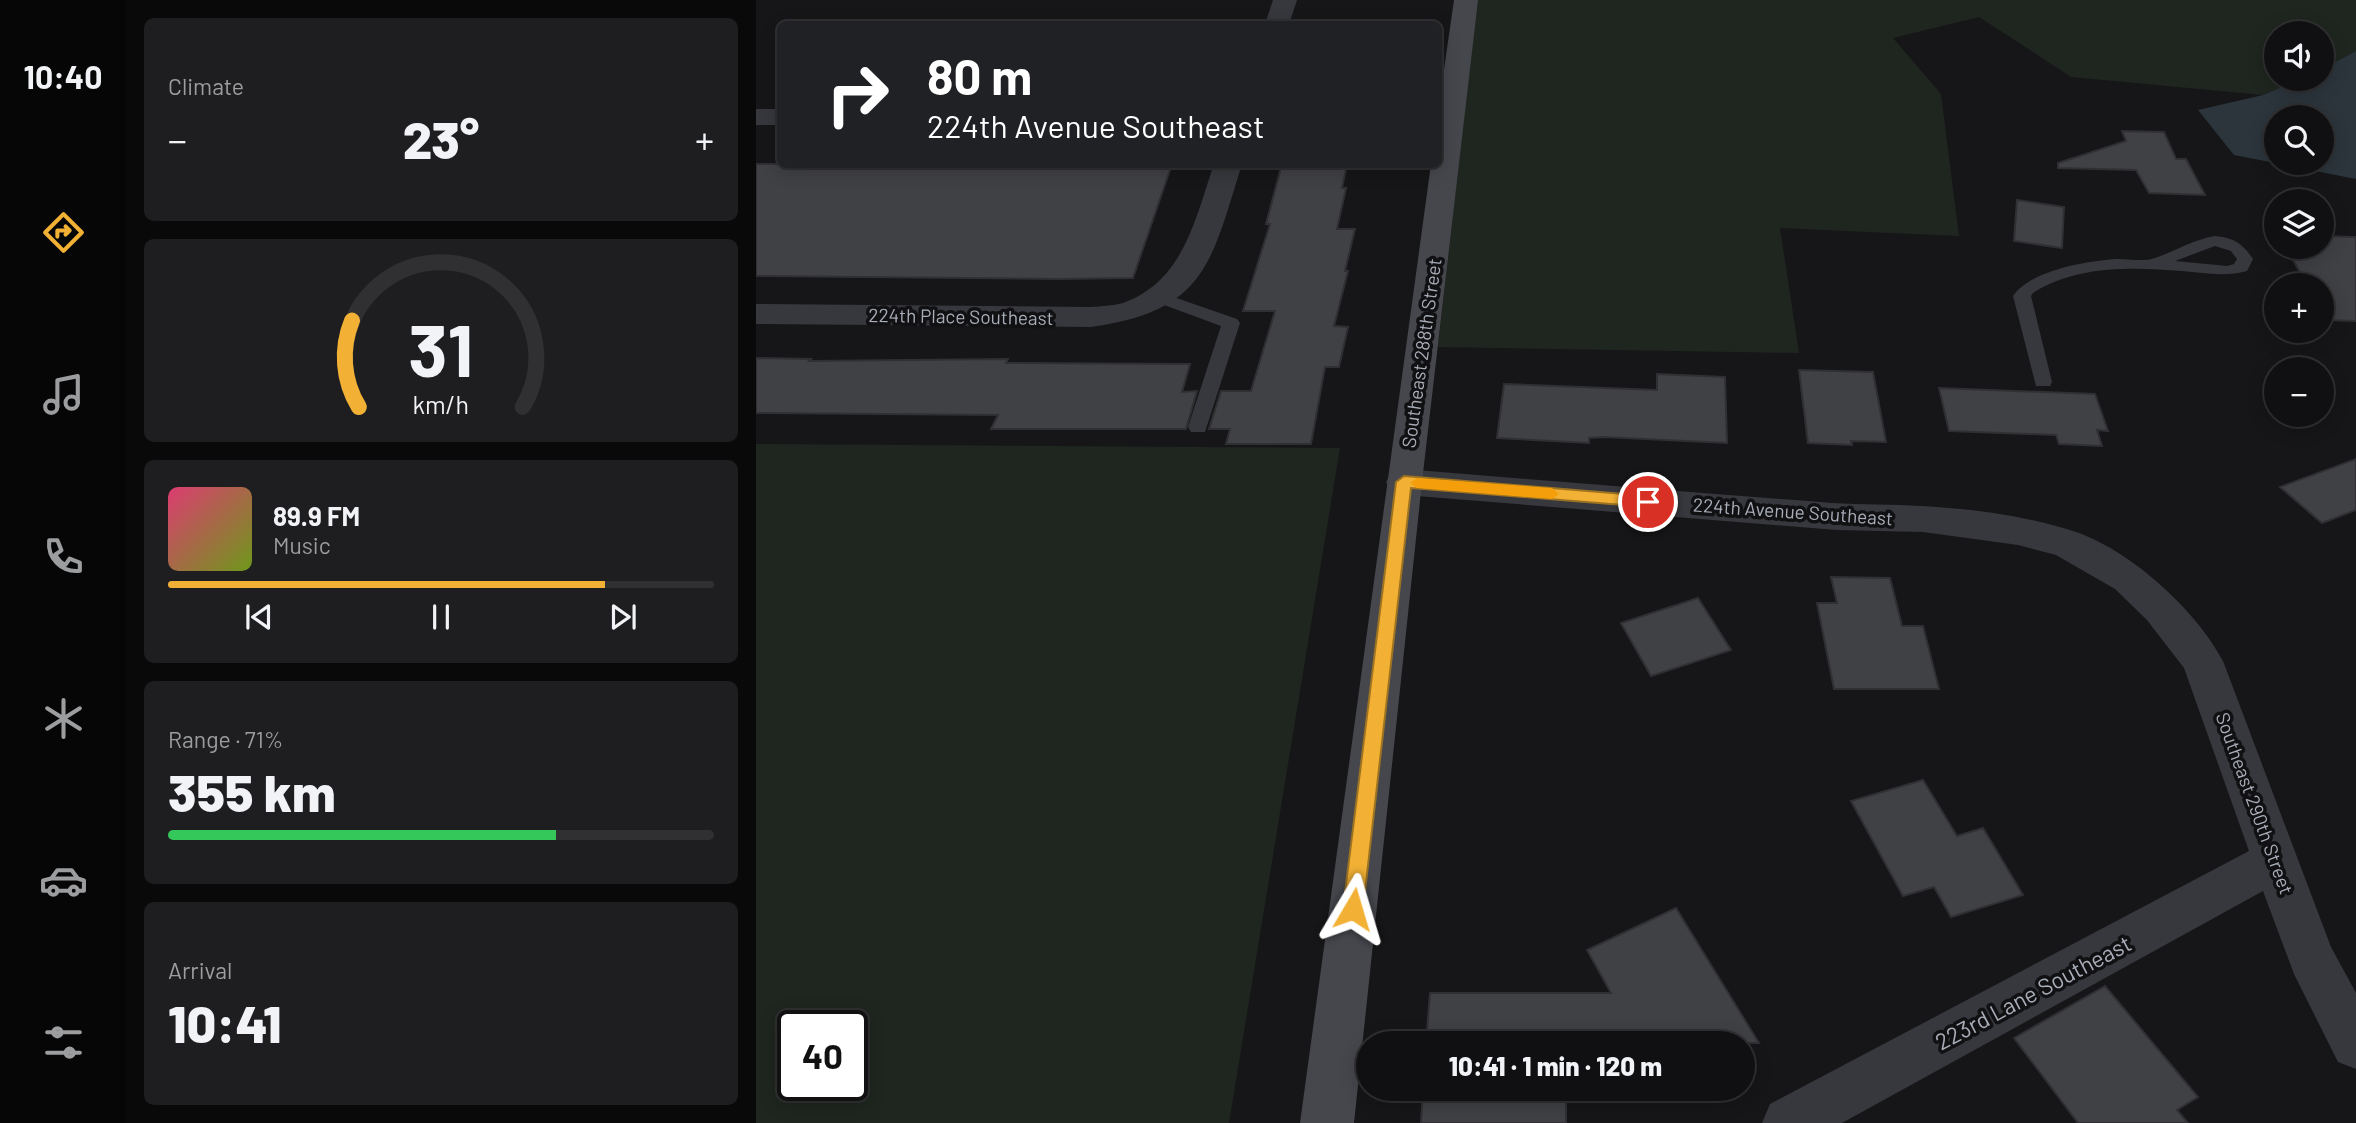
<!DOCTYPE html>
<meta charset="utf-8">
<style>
body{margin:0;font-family:Barlow,sans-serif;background:#1e1e20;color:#f1f3f6;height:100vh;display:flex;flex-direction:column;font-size:26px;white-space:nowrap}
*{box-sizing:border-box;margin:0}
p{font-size:23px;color:#9c9d9f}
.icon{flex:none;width:38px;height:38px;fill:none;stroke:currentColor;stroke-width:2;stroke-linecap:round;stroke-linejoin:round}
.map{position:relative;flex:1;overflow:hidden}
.drawer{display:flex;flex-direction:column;gap:18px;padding:18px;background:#09090a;width:630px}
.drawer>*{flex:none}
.top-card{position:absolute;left:21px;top:21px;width:665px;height:147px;border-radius:10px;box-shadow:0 4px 18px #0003,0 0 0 2px #303032;background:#202124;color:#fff;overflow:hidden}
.buttons{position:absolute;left:1508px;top:21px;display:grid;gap:14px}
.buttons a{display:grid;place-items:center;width:70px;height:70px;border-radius:50%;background:#101012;box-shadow:0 4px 18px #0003,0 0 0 2px #303032;font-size:35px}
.speed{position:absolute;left:21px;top:1010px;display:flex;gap:14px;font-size:35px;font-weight:700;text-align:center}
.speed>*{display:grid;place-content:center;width:91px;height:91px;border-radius:50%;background:#101012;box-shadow:0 4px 18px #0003,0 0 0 2px #303032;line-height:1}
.speed .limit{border:4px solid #111;border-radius:10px;background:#fff;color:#111}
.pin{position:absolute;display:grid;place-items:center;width:60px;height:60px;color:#fff;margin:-30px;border:4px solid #fff;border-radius:50%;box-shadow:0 2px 7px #0007}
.me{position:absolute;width:77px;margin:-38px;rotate:7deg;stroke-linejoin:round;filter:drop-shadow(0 0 5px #0008)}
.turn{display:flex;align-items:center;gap:24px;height:147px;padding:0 35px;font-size:32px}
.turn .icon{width:91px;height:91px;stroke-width:2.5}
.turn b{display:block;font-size:49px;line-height:60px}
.big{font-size:52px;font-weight:800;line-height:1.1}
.drawer .tile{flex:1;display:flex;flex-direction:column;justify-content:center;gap:10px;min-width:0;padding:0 24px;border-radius:10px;background:#1e1e20}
.drawer .dial{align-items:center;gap:0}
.dial svg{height:182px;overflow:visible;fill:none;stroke:#303032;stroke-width:7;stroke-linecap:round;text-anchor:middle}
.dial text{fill:#f1f3f6;stroke:none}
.song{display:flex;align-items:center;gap:21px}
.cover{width:84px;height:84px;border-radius:10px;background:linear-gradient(135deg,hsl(340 70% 55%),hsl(80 70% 35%))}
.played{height:7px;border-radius:4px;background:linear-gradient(90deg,#f2b134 80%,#303032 80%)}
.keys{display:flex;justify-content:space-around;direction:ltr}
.heat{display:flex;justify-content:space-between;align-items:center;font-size:38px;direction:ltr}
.charge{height:10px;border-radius:5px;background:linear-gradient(90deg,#34c759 71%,#303032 0)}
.trip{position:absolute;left:600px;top:1031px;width:399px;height:70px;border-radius:35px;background:#101012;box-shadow:0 4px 18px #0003,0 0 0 2px #303032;font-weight:800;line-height:70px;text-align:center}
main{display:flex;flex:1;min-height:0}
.dock{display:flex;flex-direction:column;width:126px;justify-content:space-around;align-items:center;background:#060607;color:#9c9d9f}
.dock .icon{width:49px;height:49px}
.dock .on{color:#f2b134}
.dock b{font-size:32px;color:#f1f3f6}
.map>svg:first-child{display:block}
.green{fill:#1e261f;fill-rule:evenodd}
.water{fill:#2c353c;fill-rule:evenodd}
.building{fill:#404145;stroke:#303034;stroke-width:2}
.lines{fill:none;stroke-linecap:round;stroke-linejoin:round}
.lane{fill:#37383d;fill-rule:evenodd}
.street{fill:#37383d;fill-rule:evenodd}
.secondary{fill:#45474d;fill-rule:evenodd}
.route{fill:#f2b134;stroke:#9d7322;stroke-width:2}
.slow{fill:#f59e0b}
.labels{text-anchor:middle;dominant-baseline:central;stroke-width:7;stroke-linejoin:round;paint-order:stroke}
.street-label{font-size:19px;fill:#a8adb8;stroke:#111113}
.near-street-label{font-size:23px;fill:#a8adb8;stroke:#111113}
</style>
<main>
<nav class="dock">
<b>10:40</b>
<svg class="icon on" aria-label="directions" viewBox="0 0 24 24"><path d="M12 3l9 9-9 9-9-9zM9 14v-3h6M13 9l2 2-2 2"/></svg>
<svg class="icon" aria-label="music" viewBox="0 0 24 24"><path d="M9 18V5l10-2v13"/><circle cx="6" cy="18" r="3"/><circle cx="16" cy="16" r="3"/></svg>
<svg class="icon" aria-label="phone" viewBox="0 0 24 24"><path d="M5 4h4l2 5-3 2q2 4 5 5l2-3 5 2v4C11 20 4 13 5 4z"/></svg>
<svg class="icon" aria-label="climate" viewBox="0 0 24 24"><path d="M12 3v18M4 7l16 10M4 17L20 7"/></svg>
<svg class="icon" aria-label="car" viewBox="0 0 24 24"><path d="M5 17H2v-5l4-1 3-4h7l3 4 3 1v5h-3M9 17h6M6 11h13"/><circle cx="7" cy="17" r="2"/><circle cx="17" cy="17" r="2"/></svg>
<svg class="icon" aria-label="filters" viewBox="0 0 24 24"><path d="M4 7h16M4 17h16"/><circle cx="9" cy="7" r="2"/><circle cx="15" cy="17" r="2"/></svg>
</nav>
<section class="drawer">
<div class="tile"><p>Climate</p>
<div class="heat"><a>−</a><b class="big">23°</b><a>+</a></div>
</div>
<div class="tile dial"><svg viewBox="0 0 100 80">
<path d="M14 69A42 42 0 1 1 86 69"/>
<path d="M14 69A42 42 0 0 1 11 31" stroke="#f2b134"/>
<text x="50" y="56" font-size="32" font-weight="700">31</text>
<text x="50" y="72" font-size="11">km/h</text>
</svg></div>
<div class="tile">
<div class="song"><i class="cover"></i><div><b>89.9 FM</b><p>Music</p></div></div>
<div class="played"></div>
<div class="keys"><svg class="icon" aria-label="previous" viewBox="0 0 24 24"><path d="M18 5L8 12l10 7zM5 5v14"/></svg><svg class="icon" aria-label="pause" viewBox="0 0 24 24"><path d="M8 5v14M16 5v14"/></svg><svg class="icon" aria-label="next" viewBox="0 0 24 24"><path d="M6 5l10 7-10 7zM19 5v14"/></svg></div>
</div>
<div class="tile"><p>Range · 71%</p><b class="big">355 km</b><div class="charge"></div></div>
<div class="tile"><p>Arrival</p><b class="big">10:41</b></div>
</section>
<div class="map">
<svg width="1600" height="1123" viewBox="0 0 1600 1123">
<rect width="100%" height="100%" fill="#161618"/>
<path class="green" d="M721 0H1600V51L1566 69V33H1521V79H1544L1507 95 1315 77 1223 17 1137 38 1185 94 1203 236 1024 228 1043 353 682 347Z
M0 444 584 448 473 1123H0ZM37 1026H96V1085H37Z"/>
<path class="water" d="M1600 51V179L1478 155 1442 110 1507 95 1544 79H1566V69ZM1521 117H1566V163H1521Z"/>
<path class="building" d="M1366 131 1408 132 1420 159H1430L1449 195 1393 193 1380 170 1302 168V163L1370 141Z
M0 164H416L377 278 301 279 0 276Z
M526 164H591L586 188H590L581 229H599L589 271H592L578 326 592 327 583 367H569L555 444H470L474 429H453L465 391H495L519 311H487L514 224H510Z
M1261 200 1308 207 1306 248 1258 241Z
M1566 236 1600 237V321L1569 320 1566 285H1551L1530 247H1566Z
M0 358 55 359 53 361 252 359 250 363 434 364 426 392 441 391 430 429H235L242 415 0 413Z
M1043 370 1117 372 1130 442 1095 441 1096 445 1052 443Z
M901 374 969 377 971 443 848 437 833 438V443L741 438 748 384 901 390Z
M1183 388 1339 394 1352 431 1341 430 1346 446 1303 444 1300 435 1193 431Z
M1600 459V510L1566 523 1524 487Z
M1075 577 1134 578 1146 626H1167L1183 689H1078L1061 603H1081Z
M942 598 975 650 895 676 865 623Z
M1167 780 1201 836 1227 828 1267 895 1195 917 1178 887 1147 896 1095 801Z
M920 908 1003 1043H670L674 993H855L831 950Z
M1349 986 1442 1097 1421 1110 1432 1123H1322L1258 1038Z
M667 1088H810V1123H665Z"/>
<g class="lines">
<path class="lane" d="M1459 236C1478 238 1486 243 1497 259L1491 271C1469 277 1449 273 1426 271 1378 267 1319 265 1277 293L1275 296 1296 382 1294 386H1280L1257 296C1275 270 1331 261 1361 259 1373 259 1388 262 1399 258 1420 251 1436 240 1459 236ZM1459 246 1475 251 1481 259 1478 264 1471 266 1419 261Z
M406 293 481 319 484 323 449 432H435L432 427 465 326 400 302 397 298 400 294Z"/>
<path class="street" d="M517 0H541L533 24H509Z
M0 109H24V125H0Z
M458 164H486C455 263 450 311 335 327L0 324V304L335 307C345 306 357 306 367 303 428 281 439 219 458 164Z
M648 469C791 481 933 492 1076 503 1106 505 1136 504 1166 506 1218 509 1274 516 1323 533 1377 553 1440 610 1467 661L1575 947 1600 993V1069L1582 1062 1538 974 1507 891 1086 1123H1006L1014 1104 1493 851 1428 668 1391 620 1359 589 1300 555 1262 545 1167 532 1081 530 648 495 635 491 630 482 635 473Z"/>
<path class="secondary" d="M698 0H722L666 482 598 1123H544L675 164H682V111Z"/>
</g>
<path class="route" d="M648 476 892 496 899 502 892 507 655 488 607 909 604 916 597 918 590 916 587 909 640 482Z"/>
<path class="slow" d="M661 478 796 488 803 494 796 499 661 488 654 483Z"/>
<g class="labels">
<g class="street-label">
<text transform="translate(205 316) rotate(1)">224th Place Southeast</text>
<text transform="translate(665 353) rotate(-82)">Southeast 288th Street</text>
<text transform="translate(1037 511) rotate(4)">224th Avenue Southeast</text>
<text transform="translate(1499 803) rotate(70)">Southeast 290th Street</text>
</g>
<g class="near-street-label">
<text transform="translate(1277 992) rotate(-28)">223rd Lane Southeast</text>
</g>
</g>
</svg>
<div class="buttons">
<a><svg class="icon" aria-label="sound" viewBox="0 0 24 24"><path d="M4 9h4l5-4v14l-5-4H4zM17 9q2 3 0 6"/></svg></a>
<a><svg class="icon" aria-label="search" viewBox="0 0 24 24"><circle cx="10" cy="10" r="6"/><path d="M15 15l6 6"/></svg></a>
<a><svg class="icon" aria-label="layers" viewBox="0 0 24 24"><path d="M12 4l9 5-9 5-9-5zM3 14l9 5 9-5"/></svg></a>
<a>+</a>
<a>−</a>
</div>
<div class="speed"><div class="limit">40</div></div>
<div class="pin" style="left:892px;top:502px;background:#d93025"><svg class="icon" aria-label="arrive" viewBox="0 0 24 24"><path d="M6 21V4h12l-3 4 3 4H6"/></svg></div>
<svg class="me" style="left:597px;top:909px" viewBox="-20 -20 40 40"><path d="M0-17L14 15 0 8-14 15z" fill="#f2b134" stroke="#fff" stroke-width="4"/></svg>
<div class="trip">10:41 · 1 min · 120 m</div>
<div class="top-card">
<div class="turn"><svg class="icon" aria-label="right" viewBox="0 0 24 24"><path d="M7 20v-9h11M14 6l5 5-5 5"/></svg><div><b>80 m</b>224th Avenue Southeast</div></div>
</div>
</div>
</main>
